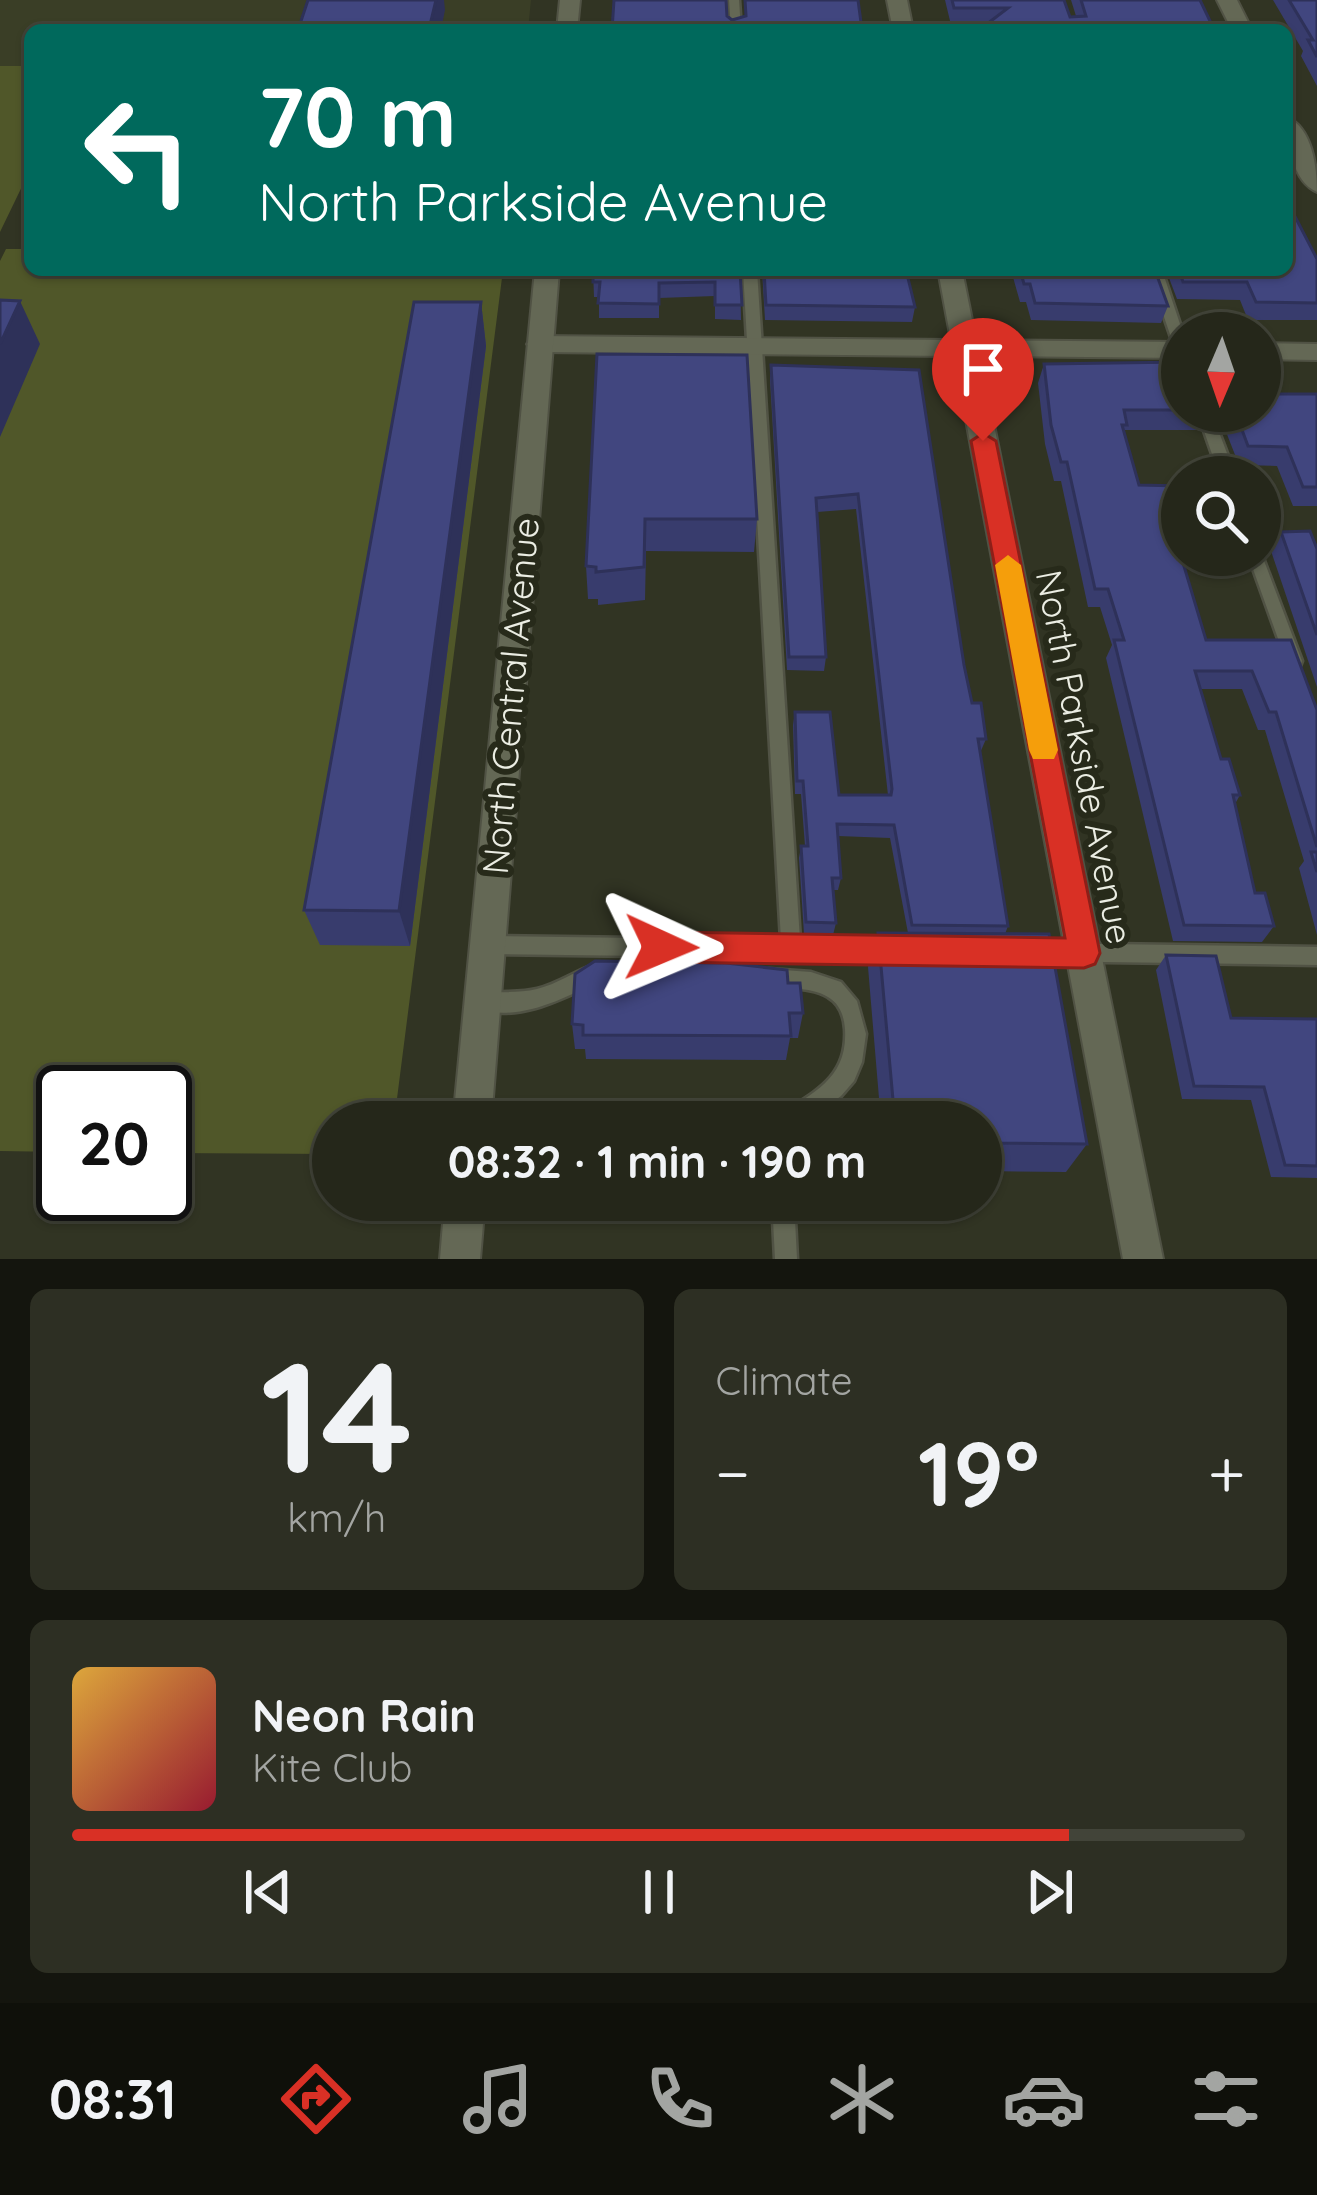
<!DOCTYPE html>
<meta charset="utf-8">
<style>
body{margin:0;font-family:Quicksand,sans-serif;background:#2d2f23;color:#f1f3f6;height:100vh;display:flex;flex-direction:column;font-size:45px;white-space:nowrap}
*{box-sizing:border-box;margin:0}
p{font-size:39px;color:#a3a5a2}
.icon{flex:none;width:66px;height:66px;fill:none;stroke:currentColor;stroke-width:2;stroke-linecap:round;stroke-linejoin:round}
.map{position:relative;height:1259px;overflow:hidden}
.sheet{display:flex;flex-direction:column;gap:30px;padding:30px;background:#14150e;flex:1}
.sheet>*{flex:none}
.guide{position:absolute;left:24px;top:24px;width:1269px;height:252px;border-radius:18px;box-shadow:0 3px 9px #0004,0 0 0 3px #424439;background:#00695c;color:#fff;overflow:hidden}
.needle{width:78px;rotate:182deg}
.controls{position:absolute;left:1161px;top:312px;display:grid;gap:24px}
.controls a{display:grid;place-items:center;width:120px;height:120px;border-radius:50%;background:#25271a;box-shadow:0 3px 9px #0004,0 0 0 3px #424439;font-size:60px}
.speed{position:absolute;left:36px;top:1065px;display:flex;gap:24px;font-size:60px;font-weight:700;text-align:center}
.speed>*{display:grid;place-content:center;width:156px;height:156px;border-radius:50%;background:#25271a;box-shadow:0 3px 9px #0004,0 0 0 3px #424439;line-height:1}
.speed .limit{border:6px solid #111;border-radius:18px;background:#fff;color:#111}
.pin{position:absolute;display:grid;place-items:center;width:102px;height:102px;color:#fff;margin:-123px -51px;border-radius:50% 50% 50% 0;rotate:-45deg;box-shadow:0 0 12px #0007}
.pin .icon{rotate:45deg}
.me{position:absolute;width:132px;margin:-66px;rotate:91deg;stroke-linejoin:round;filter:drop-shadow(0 0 9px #0008)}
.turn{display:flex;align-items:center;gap:42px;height:252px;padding:0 36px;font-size:54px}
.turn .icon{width:156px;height:156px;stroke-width:2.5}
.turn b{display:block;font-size:84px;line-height:102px}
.big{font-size:90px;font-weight:700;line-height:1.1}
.sheet .card{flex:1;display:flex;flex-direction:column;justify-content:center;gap:18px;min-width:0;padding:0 42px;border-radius:18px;background:#2d2f23}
.sheet .dial{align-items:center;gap:0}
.dial b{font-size:156px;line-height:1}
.song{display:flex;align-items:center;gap:36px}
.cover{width:144px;height:144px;border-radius:18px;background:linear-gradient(135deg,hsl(40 70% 55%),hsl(350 70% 35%))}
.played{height:12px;border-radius:6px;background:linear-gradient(90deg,#d93025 85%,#424439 85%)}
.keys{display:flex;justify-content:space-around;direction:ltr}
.heat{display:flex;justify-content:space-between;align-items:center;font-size:66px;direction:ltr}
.sheet .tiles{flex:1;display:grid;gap:30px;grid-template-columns:1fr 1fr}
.card:last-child{grid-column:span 2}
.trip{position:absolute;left:312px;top:1101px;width:690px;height:120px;border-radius:60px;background:#25271a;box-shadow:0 3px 9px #0004,0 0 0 3px #424439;font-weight:700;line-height:120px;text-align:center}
.menu{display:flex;height:192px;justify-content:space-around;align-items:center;background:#0f100a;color:#a3a5a2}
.menu .icon{width:84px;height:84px}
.menu .active{color:#d93025}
.menu b{font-size:54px;color:#f1f3f6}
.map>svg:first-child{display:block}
.built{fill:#3a3e26}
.green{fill:#505729}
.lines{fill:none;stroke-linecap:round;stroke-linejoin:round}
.lane-casing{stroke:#505244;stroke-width:5}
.street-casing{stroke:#505244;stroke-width:4}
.secondary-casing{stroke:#505244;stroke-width:4}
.lane{fill:#646855;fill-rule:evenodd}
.street{fill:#646855;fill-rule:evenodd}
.secondary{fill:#646855;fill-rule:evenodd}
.wall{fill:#383c6d}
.shaded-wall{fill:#2e3159}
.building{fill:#41467f;stroke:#2e3159;stroke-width:3}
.route{fill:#d93025;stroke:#8d1f18;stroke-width:3}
.slow{fill:#f59e0b}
.labels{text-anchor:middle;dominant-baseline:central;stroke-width:12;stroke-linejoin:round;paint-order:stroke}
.street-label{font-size:36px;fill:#ebede3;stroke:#272a1a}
</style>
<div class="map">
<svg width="1317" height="1259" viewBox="0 0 1317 1259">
<rect width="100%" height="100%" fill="#313423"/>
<path class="built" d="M0 0H531L528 30H30V66H0Z"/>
<path class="green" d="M0 66H30V170L0 232Z
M6 249H30V270H503L394 1122H333V1154L165 1153V1092H63V1152L0 1151V261Z"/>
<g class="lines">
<g class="lane-casing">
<path id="lane" d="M729 0H739L741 30H731Z
M743 270H757L800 940 890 941 897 944 900 950 897 956 890 959 489 954 482 951 479 945 482 939 489 936 781 940Z
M1148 270H1162L1183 333 1182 354 1175 349Z
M1197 411H1211L1236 477H1220Z
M1260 550 1302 661 1300 666H1288L1286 661 1248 555H1260Z
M1030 943 1317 947V965L1030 961 1023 958 1020 952 1023 946Z
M593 965 600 967 603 974 600 981C562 999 520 1022 477 1009L474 1002 477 995C496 990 517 994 537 989 557 984 574 972 593 965Z
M769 969 811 972 841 982 857 1001 866 1034 862 1062 854 1081 841 1096 805 1122H775L779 1115C814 1092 848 1078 845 1029 844 1016 840 1004 828 997 809 985 783 991 762 985L759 978 762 971Z
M474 1107 622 1111 629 1115 633 1122H465L463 1118 467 1111Z
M772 1200H794L797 1259H775Z"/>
</g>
<g class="street-casing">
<path id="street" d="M887 0H907L913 30H893Z
M1217 0H1237L1252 30H1232Z
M1287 117C1312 128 1317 166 1317 192 1292 181 1287 142 1287 117Z
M938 270H962L976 340 1182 342V358L980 356 1163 1259H1123L954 356 540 352 527 344 540 336 951 340Z
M1260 343 1317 344V360L1260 359Z"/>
</g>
<g class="secondary-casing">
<path id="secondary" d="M560 0H580L577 30H557Z
M535 270H559L491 1122H453Z
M445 1200H485L480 1259H440Z"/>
</g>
<use href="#lane" class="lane"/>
<use href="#street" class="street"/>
<use href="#secondary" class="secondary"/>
</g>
<path class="wall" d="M945 0H1064L1070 17 1076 16 1071 0H1200L1211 23 1209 30 951 25Z
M1273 0H1317V86L1301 56 1303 51Z
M1317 259V320H1248L1240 300 1177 299 1166 270H1287Z
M593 270H740L741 320 715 319V296L659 298V318H599V297H594Z
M762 270H906L915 307 912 322 765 320Z
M1011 270H1155L1168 306 1161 323 1031 320 1026 302H1020Z
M481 302 486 346 410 946 320 945 304 910Z
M597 354 757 519 754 552 646 551 645 600 598 605V599H588L586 566Z
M1044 364 1207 411 1199 430H1125L1124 432 1139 485 1182 486V554H1180L1206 640 1317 710V935L1299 868 1304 861 1265 730H1258L1242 689H1200L1221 759 1240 795 1235 804 1255 893 1274 926 1262 942 1173 941 1106 658 1112 645 1100 607H1088L1061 481H1054L1045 444 1038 383Z
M771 365 919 370 964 665 972 703 986 739 980 753 1008 926 1005 934 1087 1144 1066 1172 981 1171V1122H881L868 967 878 933H908L890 838 838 836 841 878 838 890H833L836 923 833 935 804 934 799 858 801 846H805L801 794H795L793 725 795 712 839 795H888L856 509 817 512 826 657 824 671 787 670 770 380Z
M1317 394V506H1293L1277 466 1239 465 1219 414 1221 411H1260Z
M1281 532 1317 549V687L1271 551Z
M1166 955 1231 1018 1317 1019V1178L1271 1177 1251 1100 1182 1099 1156 970Z
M788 983 803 1013 798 1038H790L786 1060 586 1059 585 1049H575L572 1024Z"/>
<path class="shaded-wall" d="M436 0H444L445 10 441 30H430Z
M20 301 40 344 0 437V344Z
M481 302 486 346 410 946 399 911Z"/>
<path class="building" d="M308 0H436L429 29 448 30H298Z
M614 0H726L727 16 732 20 746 16 745 0H858L862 30H612Z
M952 0H1064L1070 17 1086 16 1081 0H1200L1211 23H1206L1209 30H979L1008 8H954Z
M1289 0H1317V57L1308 40H1313Z
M1287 201 1317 259V303L1256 302 1247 282H1183L1179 270H1287Z
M593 270H740L742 305H715V282L659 283V304L598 303 600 282H593Z
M764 270H906L915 307 766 305Z
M1020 270H1155L1168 306 1035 303 1030 284H1024Z
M0 300 20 301 0 344Z
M414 302H481L399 911 304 910Z
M597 354 747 355 757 519H645L644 567 596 572V567L586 566Z
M1182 362V410H1124L1127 425H1122L1139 485 1182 486V536H1175L1206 640H1291L1317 710V847L1276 712H1269L1252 671H1195L1221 759H1229L1240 795H1233L1255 893H1265L1274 926 1184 925 1114 640H1124L1108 589H1095L1067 462H1061L1051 425 1044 364Z
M771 365 919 370 964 665 972 703H981L986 739H978L1008 926 912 925 894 825 837 824 841 878H832L836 923 806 922 801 846H808L803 781H797L795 712H830L839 795H891L892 789 858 494 816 498 826 657H789Z
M1260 394H1317V487H1303L1287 447 1248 446 1235 411H1260Z
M1310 531 1317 549V635L1281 532Z
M1311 852H1317V872Z
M878 933 1049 934 1087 1144 981 1143V1122H895Z
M1166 955 1216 956 1231 1018 1317 1019V1166L1285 1165 1264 1087 1194 1086Z
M595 961 726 963 787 970 788 983H800L803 1013H789L791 1036 583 1035V1025L572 1024 575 974Z"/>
<path class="route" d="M983 433 996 441 1100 953 1095 964 1084 968 661 962 650 958 645 947 650 937 661 932 1065 938 971 441Z"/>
<path class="slow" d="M1008 555 1021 565 1058 750 1054 759H1033L1029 750 995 565Z"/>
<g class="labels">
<g class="street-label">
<text transform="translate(510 696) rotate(-85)">North Central Avenue</text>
<text transform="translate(1085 757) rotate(79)">North Parkside Avenue</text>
</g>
</g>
</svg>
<div class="controls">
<a><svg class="needle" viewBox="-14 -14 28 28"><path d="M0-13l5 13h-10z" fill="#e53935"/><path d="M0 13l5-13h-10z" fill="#a3a5a2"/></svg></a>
<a><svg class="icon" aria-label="search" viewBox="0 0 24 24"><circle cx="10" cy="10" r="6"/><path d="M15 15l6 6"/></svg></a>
</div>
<div class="speed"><div class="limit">20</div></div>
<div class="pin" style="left:983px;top:441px;background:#d93025"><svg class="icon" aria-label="arrive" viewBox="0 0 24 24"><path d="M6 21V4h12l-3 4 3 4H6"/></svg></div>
<svg class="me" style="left:661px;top:947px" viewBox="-20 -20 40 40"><path d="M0-17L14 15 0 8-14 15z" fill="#d93025" stroke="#fff" stroke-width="4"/></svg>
<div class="trip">08:32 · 1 min · 190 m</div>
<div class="guide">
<div class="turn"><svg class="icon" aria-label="left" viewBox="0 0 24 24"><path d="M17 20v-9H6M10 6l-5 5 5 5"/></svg><div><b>70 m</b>North Parkside Avenue</div></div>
</div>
</div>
<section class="sheet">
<div class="tiles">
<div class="card dial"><b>14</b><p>km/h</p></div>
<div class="card"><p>Climate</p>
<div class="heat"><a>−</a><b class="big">19°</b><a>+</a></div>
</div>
<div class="card">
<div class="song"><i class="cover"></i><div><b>Neon Rain</b><p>Kite Club</p></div></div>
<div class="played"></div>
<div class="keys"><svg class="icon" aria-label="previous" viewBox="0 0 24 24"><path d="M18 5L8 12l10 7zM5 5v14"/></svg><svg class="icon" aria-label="pause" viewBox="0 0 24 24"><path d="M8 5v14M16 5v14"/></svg><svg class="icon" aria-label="next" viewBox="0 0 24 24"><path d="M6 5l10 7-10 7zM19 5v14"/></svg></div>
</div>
</div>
</section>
<nav class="menu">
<b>08:31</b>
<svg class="icon active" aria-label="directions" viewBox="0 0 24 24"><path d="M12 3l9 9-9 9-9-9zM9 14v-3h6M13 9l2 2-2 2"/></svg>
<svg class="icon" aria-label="music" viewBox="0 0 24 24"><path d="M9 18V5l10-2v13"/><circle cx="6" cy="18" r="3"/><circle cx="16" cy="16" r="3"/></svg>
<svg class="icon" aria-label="phone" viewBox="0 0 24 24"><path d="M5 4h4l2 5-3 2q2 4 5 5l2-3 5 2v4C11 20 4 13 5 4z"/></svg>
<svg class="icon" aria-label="climate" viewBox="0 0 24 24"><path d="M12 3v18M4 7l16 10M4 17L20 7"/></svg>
<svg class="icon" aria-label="car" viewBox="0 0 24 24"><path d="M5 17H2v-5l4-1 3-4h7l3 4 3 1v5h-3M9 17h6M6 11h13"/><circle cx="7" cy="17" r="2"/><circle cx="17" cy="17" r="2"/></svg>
<svg class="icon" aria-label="filters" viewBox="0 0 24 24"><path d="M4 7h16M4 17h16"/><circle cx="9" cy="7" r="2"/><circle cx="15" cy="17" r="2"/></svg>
</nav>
